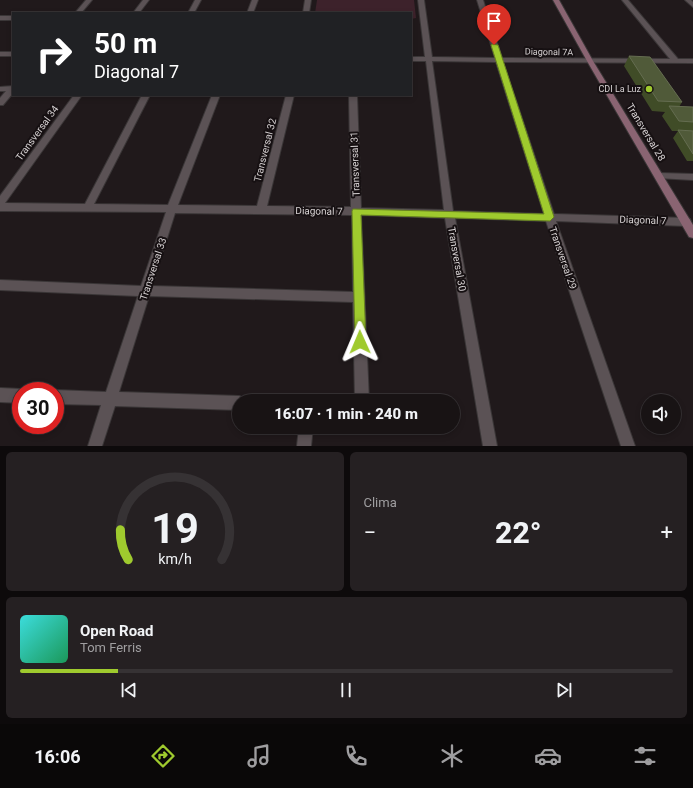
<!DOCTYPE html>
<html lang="es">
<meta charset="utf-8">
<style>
body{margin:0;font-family:Roboto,sans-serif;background:#252022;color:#f1f3f6;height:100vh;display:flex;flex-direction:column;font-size:15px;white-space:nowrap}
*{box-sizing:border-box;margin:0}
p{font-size:13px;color:#9f9ea0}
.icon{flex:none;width:22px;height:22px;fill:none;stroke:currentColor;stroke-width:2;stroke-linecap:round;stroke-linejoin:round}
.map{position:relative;height:446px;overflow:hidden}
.sheet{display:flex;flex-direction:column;gap:6px;padding:6px;background:#0d0a0b;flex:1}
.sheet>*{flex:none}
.guide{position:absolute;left:12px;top:12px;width:400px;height:84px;border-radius:0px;box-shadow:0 2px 6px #0003,0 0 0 1px #363234;background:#202124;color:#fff;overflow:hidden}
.controls{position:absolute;left:641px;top:394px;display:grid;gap:8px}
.controls a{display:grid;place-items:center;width:40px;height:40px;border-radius:50%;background:#181314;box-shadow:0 2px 6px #0003,0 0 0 1px #363234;font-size:20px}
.speed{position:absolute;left:12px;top:382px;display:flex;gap:8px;font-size:20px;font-weight:700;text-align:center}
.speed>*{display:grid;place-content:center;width:52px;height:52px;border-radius:50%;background:#181314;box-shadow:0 2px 6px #0003,0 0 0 1px #363234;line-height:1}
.speed .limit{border:6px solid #d22;background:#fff;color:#111}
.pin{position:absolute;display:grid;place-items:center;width:34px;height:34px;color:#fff;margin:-41px -17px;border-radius:50% 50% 50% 0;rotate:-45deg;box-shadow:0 0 4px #0007}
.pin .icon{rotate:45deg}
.me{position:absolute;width:44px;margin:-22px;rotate:359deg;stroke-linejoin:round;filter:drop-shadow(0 0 3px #0008)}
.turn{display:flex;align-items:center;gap:14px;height:84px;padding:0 16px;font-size:18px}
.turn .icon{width:52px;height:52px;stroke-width:2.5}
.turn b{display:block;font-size:28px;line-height:34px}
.big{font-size:30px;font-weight:800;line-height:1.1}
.sheet .tile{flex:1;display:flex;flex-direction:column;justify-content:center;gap:6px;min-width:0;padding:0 14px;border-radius:6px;background:#252022}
.sheet .dial{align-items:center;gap:0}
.dial svg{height:104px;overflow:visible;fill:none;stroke:#363234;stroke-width:7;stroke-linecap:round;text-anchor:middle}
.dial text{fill:#f1f3f6;stroke:none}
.song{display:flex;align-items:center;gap:12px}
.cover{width:48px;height:48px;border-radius:6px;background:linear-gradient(135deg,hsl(180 70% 55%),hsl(150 70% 35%))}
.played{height:4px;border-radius:2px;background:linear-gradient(90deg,#9fca2e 15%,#363234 15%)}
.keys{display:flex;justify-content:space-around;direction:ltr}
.heat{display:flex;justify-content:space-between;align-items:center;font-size:22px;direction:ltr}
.sheet .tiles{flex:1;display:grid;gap:6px;grid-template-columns:1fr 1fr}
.tile:last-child{grid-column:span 2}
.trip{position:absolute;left:232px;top:394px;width:228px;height:40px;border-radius:20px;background:#181314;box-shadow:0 2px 6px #0003,0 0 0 1px #363234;font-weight:800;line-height:40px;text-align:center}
.menu{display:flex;height:64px;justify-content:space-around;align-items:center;background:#0a0808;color:#9f9ea0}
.menu .icon{width:28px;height:28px}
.menu .current{color:#9fca2e}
.menu b{font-size:18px;color:#f1f3f6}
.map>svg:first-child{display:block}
.green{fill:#3d222b}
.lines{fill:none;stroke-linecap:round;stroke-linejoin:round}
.minor-casing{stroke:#3a3637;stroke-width:2}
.secondary-casing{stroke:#3a3637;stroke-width:2}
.minor{fill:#5b5255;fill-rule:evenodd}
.secondary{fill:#8a6472;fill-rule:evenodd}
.wall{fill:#404c27}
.building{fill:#505a39;stroke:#656d51}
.route{fill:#9fca2e;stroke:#67831e}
.poi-dot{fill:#9fca2e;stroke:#161012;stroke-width:1.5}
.labels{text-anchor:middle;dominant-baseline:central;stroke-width:4;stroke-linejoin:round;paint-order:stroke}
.far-street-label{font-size:9px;fill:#d6d1d2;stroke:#161012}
.far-poi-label{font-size:9px;fill:#d6d1d2;stroke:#161012;text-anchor:end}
.street-label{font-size:10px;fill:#d6d1d2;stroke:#161012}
</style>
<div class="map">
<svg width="693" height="446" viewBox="0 0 693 446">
<rect width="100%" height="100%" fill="#20191b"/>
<path class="green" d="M317 0H414L416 18 411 19V13H315Z"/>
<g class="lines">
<g class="minor-casing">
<path id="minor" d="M86 0H92L81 13H75Z
M143 0H149L139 13H133Z
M195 0H201L194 13H188Z
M252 0H258L253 13H247Z
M305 0H311L309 13H303Z
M418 0H424L432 57 495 58 477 0H483L502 58 670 59 622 0H628L678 59H693V63L503 62 554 214 686 218 690 219 691 222 690 225 686 226 556 221 635 446H621L546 221 455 218 497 446H483L445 218 361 215 369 401H355L353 302 149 296 119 392 239 396 244 398 245 401H239V410L115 406 102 446H88L101 405 55 404V391H53L55 390 106 392 138 296 0 290V280L141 286 166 212 0 211V196L74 95H82L5 203 85 204 142 95H150L94 204 168 205 212 95H220L178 205 257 206 286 95H294L267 206 351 207 349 95H357L361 208 444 210 426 61H411V57H425ZM432 61 496 62 544 214 453 211ZM175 213 352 215 353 292 152 286Z
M685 0H691L693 2V7Z
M0 16H13V20H0Z
M0 52H13V56H0Z
M13 86V93L3 105H0V98L6 91H0V87Z
M660 173 693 174V180L657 178 655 176 657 174Z
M0 388 21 389 25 391H21V403L0 402Z
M299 427H313L311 446H297Z"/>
</g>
<g class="secondary-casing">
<path id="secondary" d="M553 0H559L593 61 693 225V238L689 237 587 61Z"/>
</g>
<use href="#minor" class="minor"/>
<use href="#secondary" class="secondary"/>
</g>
<path class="wall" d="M629 56 682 102 679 107H693V161H687L673 138 678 131H672L662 116 665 112 652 111 624 66Z"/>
<path class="building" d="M629 56 650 57 682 102 658 101Z
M669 106 693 107V122L679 121Z
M678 130 693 131V154Z"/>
<path class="route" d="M492 44 498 45 554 217 550 221 361 215 366 342 364 345 360 347 357 345 355 342 352 211 353 209 544 214 491 45Z"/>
<circle class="poi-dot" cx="649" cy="89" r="4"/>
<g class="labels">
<g class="far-street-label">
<text transform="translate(549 52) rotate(1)">Diagonal 7A</text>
</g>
<g class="far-poi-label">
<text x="641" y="89">CDI La Luz</text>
</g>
<g class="street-label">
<text transform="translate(646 132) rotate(59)">Transversal 28</text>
<text transform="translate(37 133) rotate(-54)">Transversal 34</text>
<text transform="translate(265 150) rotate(-76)">Transversal 32</text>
<text transform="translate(355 164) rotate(-92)">Transversal 31</text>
<text transform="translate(319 211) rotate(1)">Diagonal 7</text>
<text transform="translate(643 220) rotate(2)">Diagonal 7</text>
<text transform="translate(563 258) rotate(71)">Transversal 29</text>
<text transform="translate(457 259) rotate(80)">Transversal 30</text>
<text transform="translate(153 269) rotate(-72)">Transversal 33</text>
</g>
</g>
</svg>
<div class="controls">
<a><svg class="icon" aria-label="sound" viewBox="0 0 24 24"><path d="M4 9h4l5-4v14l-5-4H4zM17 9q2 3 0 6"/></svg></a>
</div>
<div class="speed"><div class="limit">30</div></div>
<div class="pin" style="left:494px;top:45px;background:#d93025"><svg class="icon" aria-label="arrive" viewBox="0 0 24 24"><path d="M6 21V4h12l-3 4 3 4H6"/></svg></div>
<svg class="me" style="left:360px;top:342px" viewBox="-20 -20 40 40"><path d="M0-17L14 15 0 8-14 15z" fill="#9fca2e" stroke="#fff" stroke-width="4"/></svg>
<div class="trip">16:07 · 1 min · 240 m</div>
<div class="guide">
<div class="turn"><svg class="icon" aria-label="right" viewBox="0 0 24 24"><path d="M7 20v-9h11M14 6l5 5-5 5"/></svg><div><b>50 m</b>Diagonal 7</div></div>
</div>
</div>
<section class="sheet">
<div class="tiles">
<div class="tile dial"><svg viewBox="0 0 100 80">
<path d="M14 69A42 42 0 1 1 86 69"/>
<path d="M14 69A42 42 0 0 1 8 46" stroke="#9fca2e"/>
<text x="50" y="56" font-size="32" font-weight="700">19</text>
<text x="50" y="72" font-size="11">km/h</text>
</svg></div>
<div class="tile"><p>Clima</p>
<div class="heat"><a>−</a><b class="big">22°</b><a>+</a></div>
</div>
<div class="tile">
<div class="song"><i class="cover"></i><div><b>Open Road</b><p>Tom Ferris</p></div></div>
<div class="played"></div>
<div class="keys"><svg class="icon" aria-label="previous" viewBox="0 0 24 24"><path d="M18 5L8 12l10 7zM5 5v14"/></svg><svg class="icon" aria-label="pause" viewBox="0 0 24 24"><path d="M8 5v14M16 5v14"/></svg><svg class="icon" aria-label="next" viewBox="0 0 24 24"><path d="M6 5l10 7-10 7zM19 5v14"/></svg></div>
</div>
</div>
</section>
<nav class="menu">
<b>16:06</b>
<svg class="icon current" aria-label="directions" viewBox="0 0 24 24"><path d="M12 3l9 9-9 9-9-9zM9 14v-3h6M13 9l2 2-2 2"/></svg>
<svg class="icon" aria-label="music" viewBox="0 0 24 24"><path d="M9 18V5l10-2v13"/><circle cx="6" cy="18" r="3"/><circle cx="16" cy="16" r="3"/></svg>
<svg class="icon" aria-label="phone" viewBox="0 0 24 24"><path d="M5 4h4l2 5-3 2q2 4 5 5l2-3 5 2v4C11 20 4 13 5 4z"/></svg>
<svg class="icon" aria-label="climate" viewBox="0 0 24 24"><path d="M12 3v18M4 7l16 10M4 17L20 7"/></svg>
<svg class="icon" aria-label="car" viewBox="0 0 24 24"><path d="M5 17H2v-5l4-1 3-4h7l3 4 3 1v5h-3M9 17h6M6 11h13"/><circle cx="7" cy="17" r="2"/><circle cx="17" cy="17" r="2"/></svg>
<svg class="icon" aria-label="filters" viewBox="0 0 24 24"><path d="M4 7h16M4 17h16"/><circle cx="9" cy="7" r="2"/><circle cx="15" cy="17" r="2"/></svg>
</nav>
